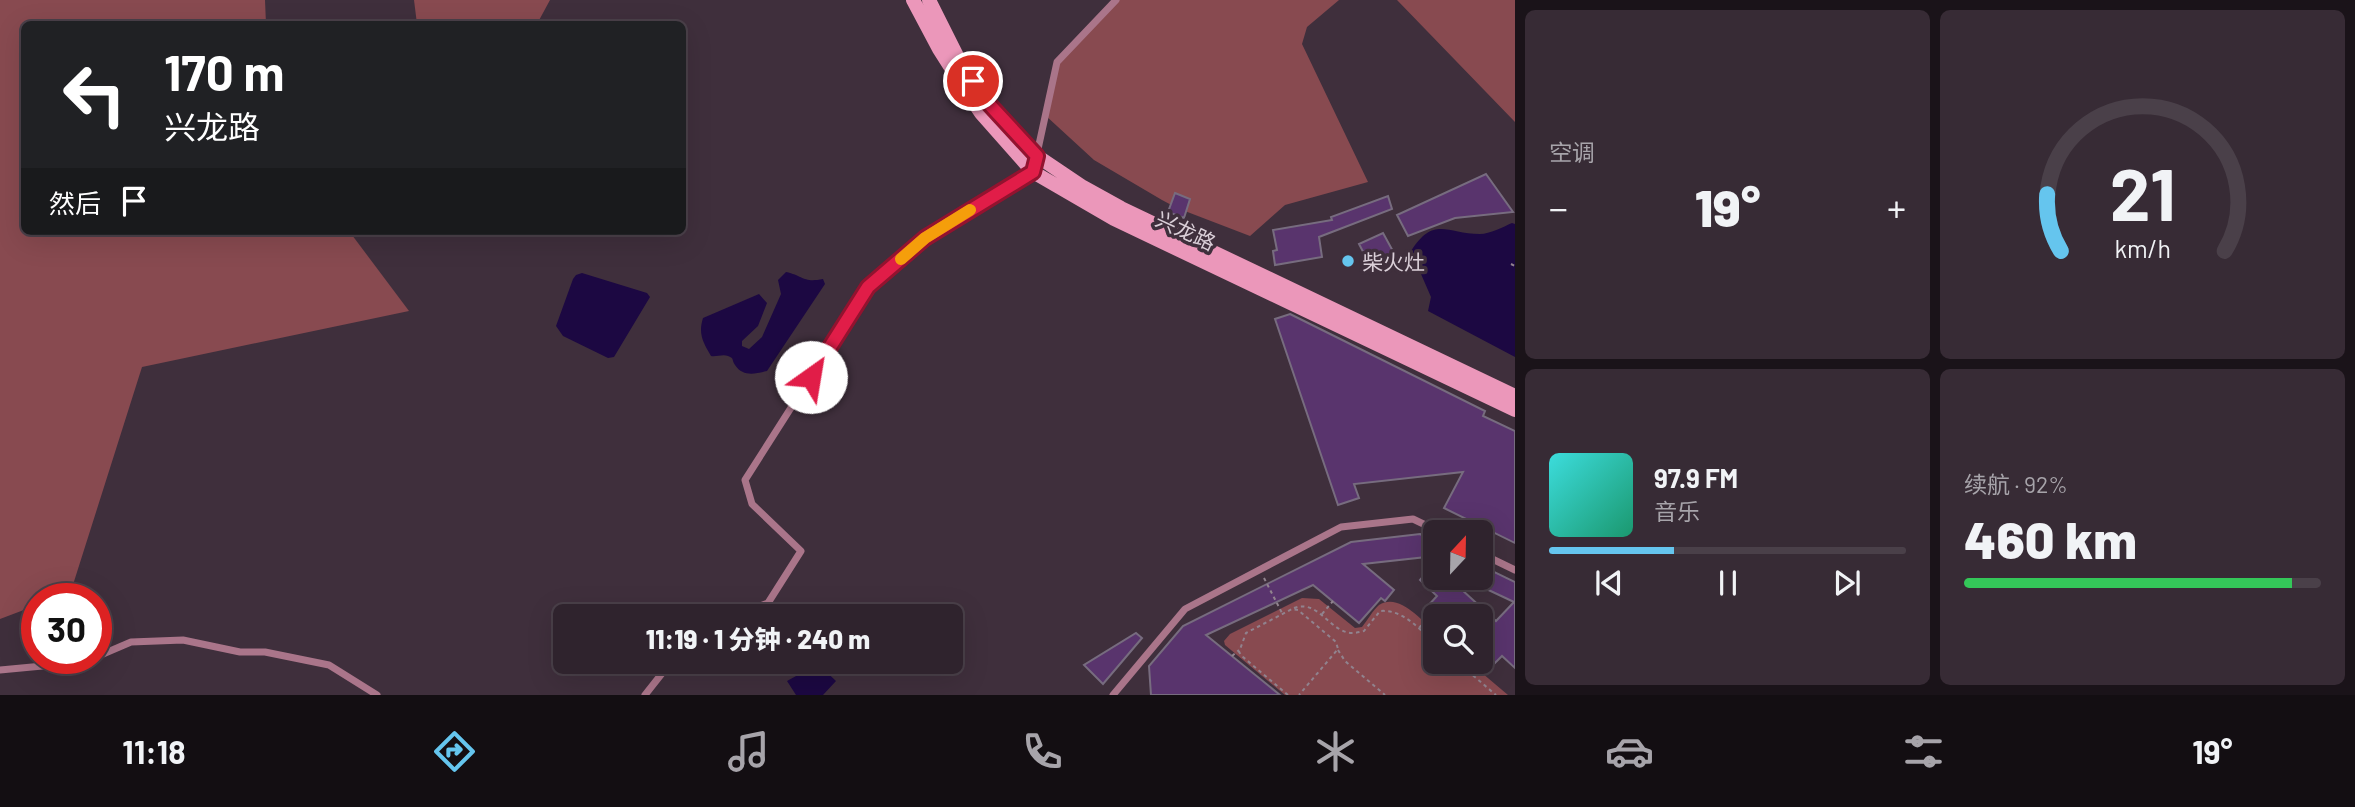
<!DOCTYPE html>
<html lang="zh">
<meta charset="utf-8">
<style>
body{margin:0;font-family:Barlow,"Noto Sans SC",sans-serif;background:#372b35;color:#f1f3f6;height:100vh;display:flex;flex-direction:column;font-size:26px;white-space:nowrap}
*{box-sizing:border-box;margin:0}
p{font-size:23px;color:#a7a4aa}
.icon{flex:none;width:38px;height:38px;fill:none;stroke:currentColor;stroke-width:2;stroke-linecap:round;stroke-linejoin:round}
.map{position:relative;flex:1;overflow:hidden}
.panel{display:flex;flex-direction:column;gap:10px;padding:10px;background:#1a1319;width:840px}
.panel>*{flex:none}
.top-card{position:absolute;left:21px;top:21px;width:665px;height:214px;border-radius:10px;box-shadow:0 7px 28px #0002,0 0 0 2px #4a4049;background:#202124;color:#fff;overflow:hidden}
.needle{width:46px;rotate:22deg}
.fabs{position:absolute;left:1423px;top:520px;display:grid;gap:14px}
.fabs a{display:grid;place-items:center;width:70px;height:70px;border-radius:10px;background:#2f232d;box-shadow:0 7px 28px #0002,0 0 0 2px #4a4049;font-size:35px}
.speed{position:absolute;left:21px;top:583px;display:flex;gap:14px;font-size:35px;font-weight:700;text-align:center}
.speed>*{display:grid;place-content:center;width:91px;height:91px;border-radius:50%;background:#2f232d;box-shadow:0 7px 28px #0002,0 0 0 2px #4a4049;line-height:1}
.speed .limit{border:10px solid #d22;background:#fff;color:#111}
.pin{position:absolute;display:grid;place-items:center;width:60px;height:60px;color:#fff;margin:-30px;border:4px solid #fff;border-radius:50%;box-shadow:0 2px 7px #0007}
.me{position:absolute;width:77px;margin:-38px;rotate:32deg;stroke-linejoin:round;filter:drop-shadow(0 0 5px #0008)}
.turn{display:flex;align-items:center;gap:24px;height:147px;padding:0 28px;font-size:32px}
.turn .icon{width:91px;height:91px;stroke-width:2.5}
.turn b{display:block;font-size:49px;line-height:60px}
.then{display:flex;align-items:center;height:66px;padding:0 28px;background:#0003;gap:14px;font-size:26px}
.big{font-size:52px;font-weight:800;line-height:1.1}
.panel .card{flex:1;display:flex;flex-direction:column;justify-content:center;gap:10px;min-width:0;padding:0 24px;border-radius:10px;background:#372b35}
.panel .dial{align-items:center;gap:0}
.dial svg{height:182px;overflow:visible;fill:none;stroke:#4a4049;stroke-width:7;stroke-linecap:round;text-anchor:middle}
.dial text{fill:#f1f3f6;stroke:none}
.song{display:flex;align-items:center;gap:21px}
.cover{width:84px;height:84px;border-radius:10px;background:linear-gradient(135deg,hsl(180 70% 55%),hsl(160 70% 35%))}
.played{height:7px;border-radius:4px;background:linear-gradient(90deg,#65c5ee 35%,#4a4049 35%)}
.keys{display:flex;justify-content:space-around;direction:ltr}
.heat{display:flex;justify-content:space-between;align-items:center;font-size:38px;direction:ltr}
.charge{height:10px;border-radius:5px;background:linear-gradient(90deg,#34c759 92%,#4a4049 0)}
.panel .tiles{flex:1;display:grid;gap:10px;grid-template-columns:repeat(2,1fr)}
.trip{position:absolute;left:553px;top:604px;width:410px;height:70px;border-radius:10px;background:#2f232d;box-shadow:0 7px 28px #0002,0 0 0 2px #4a4049;font-weight:800;line-height:70px;text-align:center}
.tab-bar{display:flex;height:112px;justify-content:space-around;align-items:center;background:#130e12;color:#a7a4aa}
.tab-bar .icon{width:49px;height:49px}
.tab-bar .selected{color:#65c5ee}
.tab-bar b{font-size:32px;color:#f1f3f6}
main{display:flex;flex:1;min-height:0}
.map>svg:first-child{display:block}
.green{fill:#884a50}
.water{fill:#1c0842}
.building{fill:#59346d;stroke:#776c7f;stroke-width:2}
.lines{fill:none;stroke-linecap:round;stroke-linejoin:round}
.path{stroke:#91838e;stroke-width:2;stroke-dasharray:3.5 3.5;stroke-linecap:butt}
.street{stroke:#aa758a;stroke-width:7}
.secondary{stroke:#eb97ba;stroke-width:14}
.route-casing{stroke:#92132f;stroke-width:18}
.route{stroke:#e11d48;stroke-width:12}
.slow{stroke:#f59e0b;stroke-width:12}
.poi-dot{fill:#65c5ee;stroke:#3f2f3c;stroke-width:2.5}
.labels{text-anchor:middle;dominant-baseline:central;stroke-width:7;stroke-linejoin:round;paint-order:stroke}
.street-label{font-size:21px;fill:#dacfd8;stroke:#3f2f3c}
.poi-label{font-size:21px;fill:#dacfd8;stroke:#3f2f3c;text-anchor:start}
</style>
<main>
<div class="map">
<svg width="1515" height="695" viewBox="0 0 1515 695">
<rect width="100%" height="100%" fill="#3f2f3c"/>
<path class="green" d="M0 0H265L266 24H24V231H349L409 311 142 367 71 591 52 598H37V605L0 619Z
M414 0H550L537 24H417Z
M1116 0H1339L1307 27 1302 44 1368 182 1285 205 1250 236 1177 208 1162 200 1094 160 1045 115 1057 62Z
M1397 0H1515V122Z
M1302 598 1319 599 1355 628 1362 627C1367 621 1373 610 1379 605 1399 592 1422 621 1435 632V662H1469L1508 695H1285L1225 645 1224 641 1230 634Z"/>
<path class="water" d="M1512 223 1515 224V357L1428 311 1431 297 1411 251C1434 215 1447 234 1480 234 1490 234 1503 227 1512 223Z
M786 272C804 276 803 283 823 279L825 284 767 371C755 374 743 377 735 365 731 359 735 359 728 356 723 354 716 357 711 356 703 342 698 334 703 318L759 294 767 303 758 326 742 341V346L749 349 762 337 781 294 778 280Z
M582 273 647 293 650 297 614 357 608 358 563 336 556 326 573 279 576 275Z
M818 664 836 681 823 695H796L787 681Z"/>
<path class="building" d="M1486 174 1513 212 1455 218 1408 236 1397 215Z
M1175 193 1190 199 1184 218 1168 212Z
M1388 196 1392 209 1319 237 1322 257 1275 265 1273 251 1277 250 1273 230 1332 220 1331 217Z
M1383 233 1394 253 1370 265 1359 244Z
M1290 314 1485 411 1483 416 1515 431V543L1444 508 1463 472 1354 484 1359 498 1338 505 1275 319Z
M1420 534 1435 542V556L1363 564 1394 590 1385 601 1381 598 1359 623 1313 585 1206 635 1280 695H1151L1149 666 1183 626 1351 542Z
M1435 563V578H1449L1496 621 1514 602 1463 578H1480V565L1515 582V668L1502 656 1492 666 1480 656V647L1486 641 1480 636V616H1459L1453 610 1447 616H1435L1426 608 1437 596 1420 580Z
M1136 633 1142 638 1103 684 1084 665Z"/>
<g class="lines">
<path class="path" d="M1511 264 1515 266
M1264 578 1282 613
M1294 608C1319 599 1329 632 1352 633 1356 633 1360 632 1364 631L1380 611C1403 609 1419 629 1435 643
M1322 614 1333 601
M1419 628 1432 613
M1338 650 1345 661 1385 695
M1232 656 1239 650
M1480 657 1481 656
M1457 662 1496 695
M1469 670 1477 662
M1288 695 1243 657 1239 652 1246 633 1292 609 1298 610 1336 642 1338 649 1299 695"/>
<path class="street" d="M1480 553 1515 570
M734 616 768 603 801 551 752 504 745 480 868 287 925 238 1033 172 1057 62 1116 0
M96 657 131 642 183 640 240 652H265L329 665 377 695
M0 670 85 662 94 658
M645 695 671 662
M1113 695 1185 609 1341 527 1413 519 1440 532"/>
<path class="secondary" d="M913 0 939 49 960 82 981 113 1033 172 1114 219 1515 410
M929 0 958 58 989 104 1037 156 1083 187 1121 208 1515 396"/>
</g>
<g class="lines">
<g class="route-casing">
<path id="route" d="M811 377 868 287 925 238 1033 172 1037 156 989 104 973 81"/>
</g>
<use href="#route" class="route"/>
<path class="slow" d="M901 259 925 238 970 210"/>
</g>
<circle class="poi-dot" cx="1348" cy="261" r="7"/>
<g class="labels">
<g class="street-label">
<text transform="translate(1186 230) rotate(25)">兴龙路</text>
</g>
<g class="poi-label">
<text x="1362" y="261">柴火灶</text>
</g>
</g>
</svg>
<div class="fabs">
<a><svg class="needle" viewBox="-14 -14 28 28"><path d="M0-13l5 13h-10z" fill="#e53935"/><path d="M0 13l5-13h-10z" fill="#a7a4aa"/></svg></a>
<a><svg class="icon" aria-label="search" viewBox="0 0 24 24"><circle cx="10" cy="10" r="6"/><path d="M15 15l6 6"/></svg></a>
</div>
<div class="speed"><div class="limit">30</div></div>
<div class="pin" style="left:973px;top:81px;background:#d93025"><svg class="icon" aria-label="arrive" viewBox="0 0 24 24"><path d="M6 21V4h12l-3 4 3 4H6"/></svg></div>
<svg class="me" style="left:811px;top:377px" viewBox="-20 -20 40 40"><circle r="19" fill="#fff"/><path d="M0-13L10 11 0 6-10 11z" fill="#e11d48"/></svg>
<div class="trip">11:19 · 1 分钟 · 240 m</div>
<div class="top-card">
<div class="turn"><svg class="icon" aria-label="left" viewBox="0 0 24 24"><path d="M17 20v-9H6M10 6l-5 5 5 5"/></svg><div><b>170 m</b>兴龙路</div></div>
<div class="then">然后<svg class="icon" aria-label="arrive" viewBox="0 0 24 24"><path d="M6 21V4h12l-3 4 3 4H6"/></svg></div>
</div>
</div>
<section class="panel">
<div class="tiles">
<div class="card"><p>空调</p>
<div class="heat"><a>−</a><b class="big">19°</b><a>+</a></div>
</div>
<div class="card dial"><svg viewBox="0 0 100 80">
<path d="M14 69A42 42 0 1 1 86 69"/>
<path d="M14 69A42 42 0 0 1 8 44" stroke="#65c5ee"/>
<text x="50" y="56" font-size="32" font-weight="700">21</text>
<text x="50" y="72" font-size="11">km/h</text>
</svg></div>
<div class="card">
<div class="song"><i class="cover"></i><div><b>97.9 FM</b><p>音乐</p></div></div>
<div class="played"></div>
<div class="keys"><svg class="icon" aria-label="previous" viewBox="0 0 24 24"><path d="M18 5L8 12l10 7zM5 5v14"/></svg><svg class="icon" aria-label="pause" viewBox="0 0 24 24"><path d="M8 5v14M16 5v14"/></svg><svg class="icon" aria-label="next" viewBox="0 0 24 24"><path d="M6 5l10 7-10 7zM19 5v14"/></svg></div>
</div>
<div class="card"><p>续航 · 92%</p><b class="big">460 km</b><div class="charge"></div></div>
</div>
</section>
</main>
<nav class="tab-bar">
<b>11:18</b>
<svg class="icon selected" aria-label="directions" viewBox="0 0 24 24"><path d="M12 3l9 9-9 9-9-9zM9 14v-3h6M13 9l2 2-2 2"/></svg>
<svg class="icon" aria-label="music" viewBox="0 0 24 24"><path d="M9 18V5l10-2v13"/><circle cx="6" cy="18" r="3"/><circle cx="16" cy="16" r="3"/></svg>
<svg class="icon" aria-label="phone" viewBox="0 0 24 24"><path d="M5 4h4l2 5-3 2q2 4 5 5l2-3 5 2v4C11 20 4 13 5 4z"/></svg>
<svg class="icon" aria-label="climate" viewBox="0 0 24 24"><path d="M12 3v18M4 7l16 10M4 17L20 7"/></svg>
<svg class="icon" aria-label="car" viewBox="0 0 24 24"><path d="M5 17H2v-5l4-1 3-4h7l3 4 3 1v5h-3M9 17h6M6 11h13"/><circle cx="7" cy="17" r="2"/><circle cx="17" cy="17" r="2"/></svg>
<svg class="icon" aria-label="filters" viewBox="0 0 24 24"><path d="M4 7h16M4 17h16"/><circle cx="9" cy="7" r="2"/><circle cx="15" cy="17" r="2"/></svg>
<b>19°</b>
</nav>
